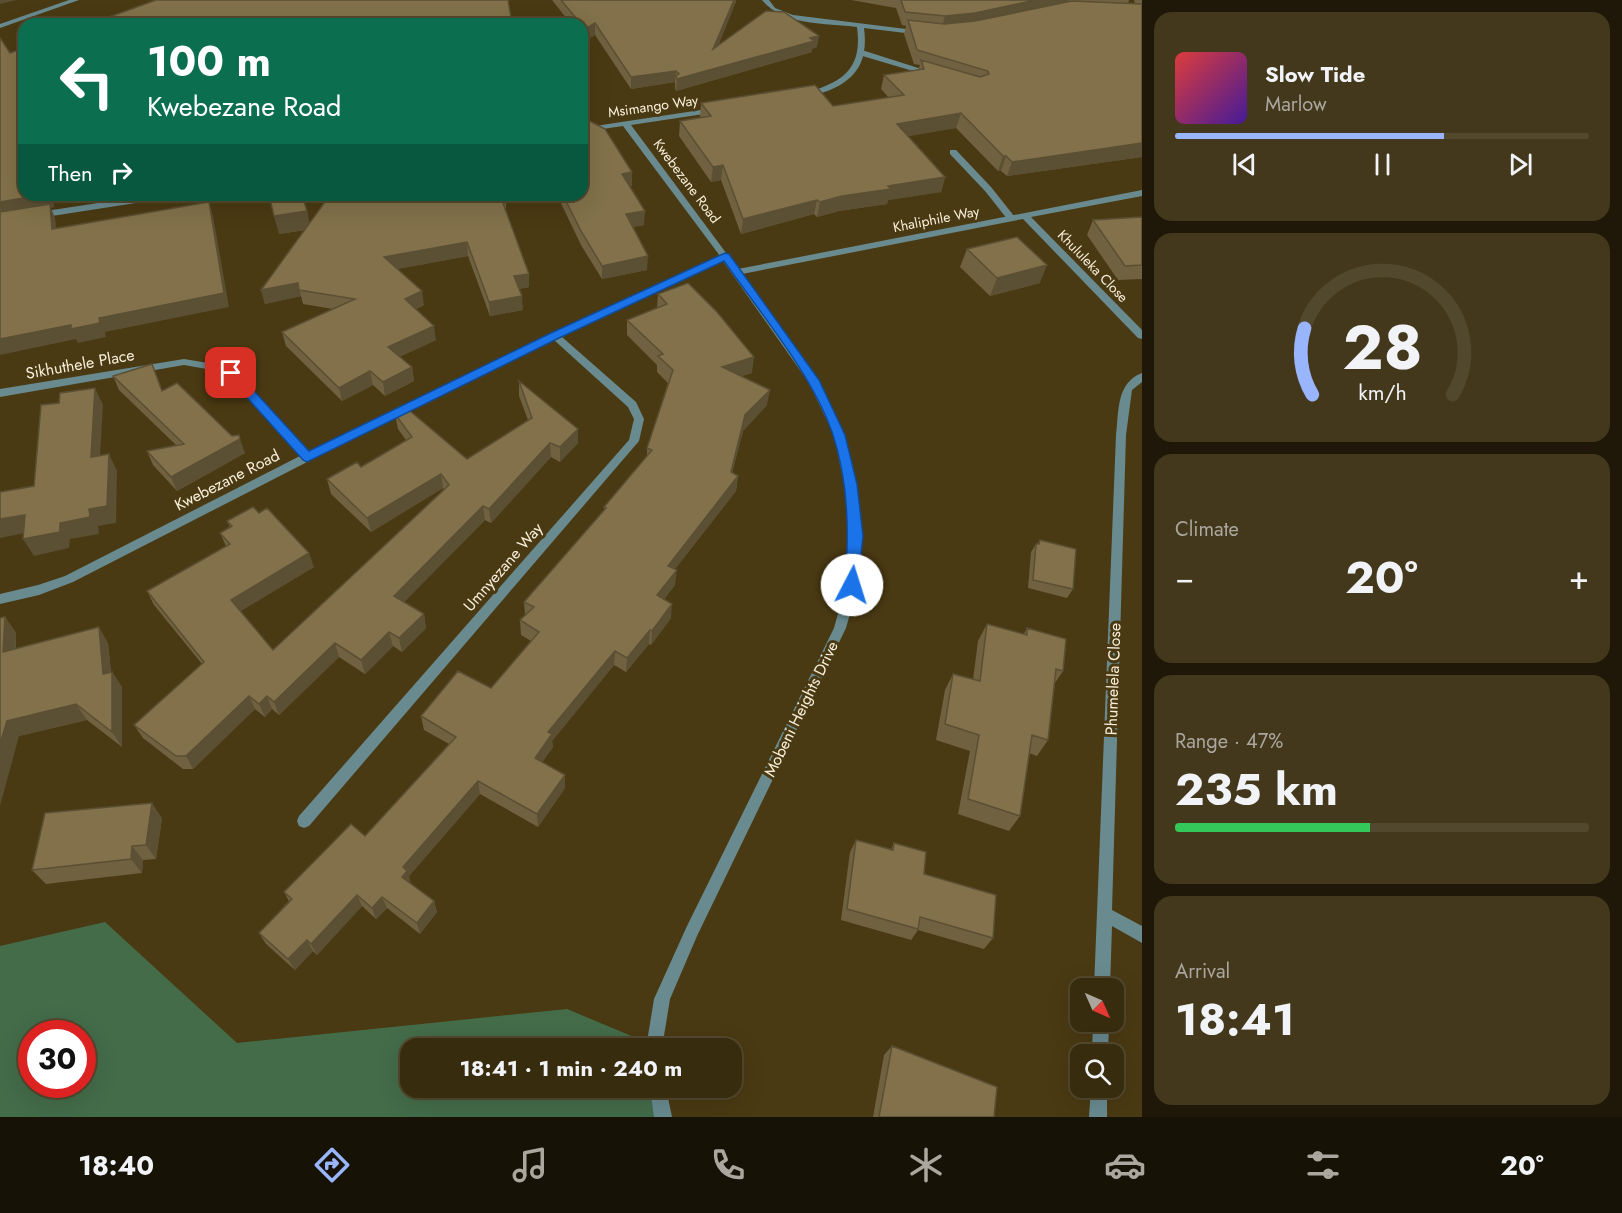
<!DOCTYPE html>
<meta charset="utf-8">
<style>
body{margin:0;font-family:Jost,sans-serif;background:#43381c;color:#f1f3f6;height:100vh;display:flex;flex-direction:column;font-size:22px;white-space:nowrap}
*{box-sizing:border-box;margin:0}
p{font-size:20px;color:#aba79e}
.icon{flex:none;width:33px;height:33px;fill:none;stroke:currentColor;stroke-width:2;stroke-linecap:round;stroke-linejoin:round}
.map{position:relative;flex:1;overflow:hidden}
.drawer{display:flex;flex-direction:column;gap:12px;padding:12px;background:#1f1808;width:480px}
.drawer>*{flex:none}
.hud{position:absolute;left:18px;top:18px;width:570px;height:183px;border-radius:18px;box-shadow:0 6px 24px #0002,0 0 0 2px #52482e;background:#0b6e4f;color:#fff;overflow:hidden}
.needle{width:39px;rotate:135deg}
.controls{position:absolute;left:1070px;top:978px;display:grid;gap:12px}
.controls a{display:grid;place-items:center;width:54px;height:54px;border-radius:12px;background:#382c0e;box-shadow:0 6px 24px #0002,0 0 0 2px #52482e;font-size:30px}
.speed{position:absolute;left:18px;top:1020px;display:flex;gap:12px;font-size:30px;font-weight:700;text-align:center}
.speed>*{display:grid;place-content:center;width:78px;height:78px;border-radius:50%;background:#382c0e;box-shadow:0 6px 24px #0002,0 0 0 2px #52482e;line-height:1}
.speed .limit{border:9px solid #d22;background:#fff;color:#111}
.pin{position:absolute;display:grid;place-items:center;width:51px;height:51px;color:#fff;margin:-26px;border-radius:12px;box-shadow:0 3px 9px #0006}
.me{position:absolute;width:66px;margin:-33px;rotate:5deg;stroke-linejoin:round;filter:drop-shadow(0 0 4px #0008)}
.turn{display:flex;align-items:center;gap:21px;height:126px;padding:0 30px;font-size:27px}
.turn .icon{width:78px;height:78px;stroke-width:2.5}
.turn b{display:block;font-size:42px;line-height:51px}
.then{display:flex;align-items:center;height:57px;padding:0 30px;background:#0003;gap:12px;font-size:22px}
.big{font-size:45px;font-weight:700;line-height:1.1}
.drawer .tile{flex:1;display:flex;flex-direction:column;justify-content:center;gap:9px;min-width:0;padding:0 21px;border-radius:18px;background:#43381c}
.drawer .dial{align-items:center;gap:0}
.dial svg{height:156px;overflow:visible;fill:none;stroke:#52482e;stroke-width:7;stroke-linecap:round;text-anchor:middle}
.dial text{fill:#f1f3f6;stroke:none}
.song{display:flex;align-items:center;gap:18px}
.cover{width:72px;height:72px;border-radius:9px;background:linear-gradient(135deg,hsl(0 70% 55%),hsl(260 70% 35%))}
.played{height:6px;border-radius:3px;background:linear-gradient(90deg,#99b5fd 65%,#52482e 65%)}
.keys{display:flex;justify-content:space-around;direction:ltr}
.heat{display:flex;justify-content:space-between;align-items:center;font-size:33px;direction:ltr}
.charge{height:9px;border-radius:4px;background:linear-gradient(90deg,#34c759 47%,#52482e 0)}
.trip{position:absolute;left:400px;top:1038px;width:342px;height:60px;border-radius:18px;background:#382c0e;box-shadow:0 6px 24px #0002,0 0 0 2px #52482e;font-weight:700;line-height:60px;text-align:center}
.tab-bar{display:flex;height:96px;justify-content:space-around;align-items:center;background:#161206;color:#aba79e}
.tab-bar .icon{width:42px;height:42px}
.tab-bar .selected{color:#99b5fd}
.tab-bar b{font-size:27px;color:#f1f3f6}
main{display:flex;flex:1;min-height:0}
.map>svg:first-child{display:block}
.green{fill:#446c49;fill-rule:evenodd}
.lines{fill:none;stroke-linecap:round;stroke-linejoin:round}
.lane{fill:#698b90;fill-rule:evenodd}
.street{fill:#698b90;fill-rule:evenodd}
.wall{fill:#706140}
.shaded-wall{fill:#5b4f34}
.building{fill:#82714a;stroke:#5b4f34;stroke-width:1.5}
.route{fill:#1a73e8;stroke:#114b97;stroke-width:1.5}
.labels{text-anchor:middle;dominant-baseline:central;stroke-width:6;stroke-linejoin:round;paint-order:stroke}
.far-street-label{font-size:14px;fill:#f8efda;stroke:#4a3a13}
.street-label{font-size:16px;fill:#f8efda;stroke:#4a3a13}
</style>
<main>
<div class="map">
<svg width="1142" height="1117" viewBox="0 0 1142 1117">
<rect width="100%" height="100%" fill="#4a3a13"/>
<path class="green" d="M105 922 237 1043 567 1009 653 1045 654 1048H411V1088H659L662 1117H0V946ZM32 1034H82V1084H32Z"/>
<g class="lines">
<path class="lane" d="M859 51H865L937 74 930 76 859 55Z
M950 150H956L991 187 1014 216V220H1008L985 191 950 154Z"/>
<path class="street" d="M69 0H79L0 28V24Z
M762 0H769L775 8 793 15 922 31 926 33 922 35 864 28C870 73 845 88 805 98H802V94C841 83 863 71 857 27 826 23 783 26 762 0Z
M714 108H717V112L631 125 738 269 1142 190V196L1031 217 1142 330V339L1138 338 1023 219 742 274 818 380 844 435 856 484 862 536 858 585 846 628 697 936 670 999 662 1048H646L654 999 687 926 834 628 846 585 850 536 844 484 834 435 809 383 723 261 562 337 636 402 644 419 639 441 309 826 304 828 299 826 297 821 299 816 629 440 634 419 628 407 554 340 311 460 73 582 39 595 0 604V594L38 585 65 576 300 456 226 375 218 371 184 365 0 397V389L184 359 220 365 234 371 308 452 551 334 720 256 623 126 582 132V128Z
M151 195H172L168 198 39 218 35 215 39 212Z
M1142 373V382L1132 390 1126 435 1112 910 1142 926V943L1112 926 1110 988H1094L1116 435C1119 411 1116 383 1142 373Z
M1093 1022H1109L1108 1054H1092Z
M650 1088H666L672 1117H654Z
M1091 1088H1107V1117H1089Z"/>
</g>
<path class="wall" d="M552 0H736L718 46 817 47 812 49V52L676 91 675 88V82L631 89 595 35 585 41 582 37V24H571Z
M851 0H1129L1128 4H1135L1134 0H1142V157L1007 176 1001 171H998L956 128 908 136 945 177 941 192 888 200 887 204 839 211 817 217 814 214 741 234 721 180 711 182 679 136 680 121 700 118 701 103 833 106 889 98 881 89 884 75 918 70 920 65 914 64 904 34 906 26 902 25 896 8Z
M632 172V186H630L644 225 633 227 647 270 602 279 581 245 557 195H582Z
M506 202V212L529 274V287L519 289 523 310 490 316 468 256 397 269 424 305 416 309 436 340 399 357 412 367 414 381 385 396 373 385 342 401 286 346 282 332 333 309 303 304 301 296 265 304 261 290 305 230 279 234 307 211 309 224Z
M1142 217V279L1118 280 1087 235 1093 220Z
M967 249 1040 283 990 296 960 267Z
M658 294 752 373 741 376 767 405 743 431 732 473 738 476 736 491 675 569V585L664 599 671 618 651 645 649 644 626 672 614 665 552 741 553 747 542 762 565 775V788L538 827 480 794 409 876 410 883 434 901 437 912 420 934 387 908 376 919 362 906 317 955 313 951 295 970 266 944 259 933 289 901 284 892 365 836 449 744 424 730 421 716 491 688 531 641 521 635 520 620 525 615 524 602 604 510V507L647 456V448L668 383 657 372V365L627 335V320L657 308Z
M113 376 163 390 245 453 177 491 153 465 147 451 176 445 119 390Z
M519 381 578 443 560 462 551 457 491 523 485 520 404 602 424 614 426 628 402 652 393 646 365 674 339 657 279 715 272 709 265 717 255 709 193 769H183L143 738 134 725 202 664 154 605 147 591 226 546 220 533 230 527 227 521 314 567 240 611 273 650 444 490 443 488 371 532 331 494 327 479 361 467 406 440 398 429 395 414 467 459 528 420 519 396Z
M1040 540 1073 589 1067 598 1028 588 1031 552 1036 544H1037Z
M5 617 16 633V649L108 643 111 672H112L122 687V747L87 720 19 736Z
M987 624 1024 634 1027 628 1063 671 1055 683 1048 740 1037 756 1029 753 1020 816 1009 831 958 814 970 751 936 740 945 690 953 674 973 680 978 641Z
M162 818 156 859 143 860 142 873 46 884 32 870Z
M856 840 891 850 894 843 924 874 993 938 984 949 918 930 911 940 841 920 850 852Z
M892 1046 994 1117H873L884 1055Z"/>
<path class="shaded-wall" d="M0 0H16L0 4Z
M734 0H736V2L712 61 713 49Z
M1036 0H1069L1067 6 941 30 945 16Z
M595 23V35L585 41V29Z
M819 36 817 47 812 49V52L676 91 677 79Z
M676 71 675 82 631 89V77Z
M961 113 956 128 893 139 897 124Z
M1142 143V157L1007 176 1012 162Z
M1003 156H1006L1001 171H998Z
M723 165 721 180 711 182 713 167Z
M632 172V186L622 187V174Z
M945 177 941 192 888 200 887 204 839 211 817 217 820 202 888 186Z
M41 195H53L54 207 51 208 55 218 58 242 0 216V202Z
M502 195H548L502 203Z
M817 200 814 214 741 234 743 219Z
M209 202 213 216 229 307 105 332 106 337 78 343 76 339 0 355V339L99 318Z
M307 211 311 229 279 234 274 216Z
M645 211 644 225 625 228 626 214Z
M467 242 468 256 387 271 384 257Z
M648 256 647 270 602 279V266Z
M1047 265 1040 283 990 296 997 278Z
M529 274V287L514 290V276Z
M298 283 301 296 265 304 261 290Z
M422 291 424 305 407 313 405 299Z
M522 296 523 310 490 316 489 302Z
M434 326 436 340 390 361 388 347Z
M754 357 752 373 720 383 722 367Z
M412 367 414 381 385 396 383 382Z
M370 371 373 385 342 401 339 388Z
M95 388 103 405 99 474 91 457Z
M770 390 767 405 743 431 728 488 731 472 745 415Z
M578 429V443L560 462V447Z
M240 439 245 453 177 491 171 477Z
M550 443 551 457 491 523 489 509Z
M109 454 117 471 116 523 98 526 99 534 70 539 69 548 34 556 23 539 89 509Z
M441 474 443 488 371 532 367 518Z
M738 476 736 491 666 580 668 566Z
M483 506 485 520 397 609 394 596Z
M25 515 35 531 0 538V519Z
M309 553 314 567 236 614 231 600Z
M677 570 675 585 656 610 657 595Z
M672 604 671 618 651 645 652 631Z
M424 614 426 628 402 652 399 638Z
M5 617 16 633 15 668 3 652Z
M99 627 108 643 112 682V672L122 687V747L112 732 103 674Z
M650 630 649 644 626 672 627 658Z
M389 632 393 646 365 674 361 660Z
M335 643 339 657 279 715 274 702Z
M615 651 614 665 552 741 553 747 536 771 535 758 548 732Z
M249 696 255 709 193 769 186 756Z
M267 696 272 709 265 717 259 704Z
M76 704 87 720 19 736 0 806V744L7 721Z
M565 775V788L538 827 537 814Z
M478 781 480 794 409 876 411 883 405 888 402 877 403 867Z
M152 803 162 818 156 859 146 845Z
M132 846 143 860 142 873 131 859Z
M357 895 362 906 317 955 311 944Z
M382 897 387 908 376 919 372 908Z
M434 901 437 912 420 934 417 923Z
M307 940 313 951 295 970 288 959Z"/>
<path class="building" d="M156 0H508L512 24H90Z
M561 0H734L713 49 766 11 784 12 819 36 810 38 814 41 677 79 676 76 679 74 676 71 631 77 595 23 585 29 582 26V24H581Z
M901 0H1036L975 13 945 16 905 12Z
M1072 1 1142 4V143L1012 162 1006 156H1003L961 113 897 124 945 177 888 186 891 189 842 196 820 202 817 200 743 219 723 165 713 167 680 121 711 116 701 103 815 85 833 106 904 95 884 75 924 69 921 60 980 77 989 74 988 71 917 50 908 20 944 24 975 21Z
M0 38 10 53 24 48V195H41L0 202Z
M582 120H588L605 129 632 172 622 174 645 211 626 214 648 256 602 266 581 231 563 195H582Z
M269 195H302L307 211 274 216Z
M330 195H503L506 203H503L529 274 514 276 522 296 489 302 467 242 384 257 422 291 405 299 434 326 388 347 412 367 383 382 370 371 339 388 282 332 355 299 299 290 298 283 261 290Z
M209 202 224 293 99 318 100 323 71 329V325L0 339V212L50 204 52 229Z
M1142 217V265L1125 266 1093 220Z
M1017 237 1047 265 997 278 967 249Z
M688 283 717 312 754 357 722 367 770 390 745 415 731 472 738 476 668 566 677 570 657 595 672 604 652 631 650 630 627 658 615 651 548 732 552 734 535 758 565 775 537 814 478 781 403 867 407 871 402 877 434 901 417 923 382 897 372 908 357 895 311 944 307 940 288 959 259 933 292 899 284 892 351 824 365 836 456 737 421 716 458 671 491 688 539 632 520 620 534 607 524 602 606 508 604 507 652 450 647 448 673 370 658 356 663 354 627 320 667 304 658 294Z
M152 364 162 391 177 383 232 436 239 435 240 439 171 477 147 451 184 444 113 376Z
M519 381 578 429 560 447 550 443 489 509 483 506 394 596 424 614 399 638 389 632 361 660 335 643 274 702 267 696 259 704 249 696 186 756H176L134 725 204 662 147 591 230 544 220 533 232 526 227 521 253 507 259 513 267 508 309 553 231 600 273 650 449 485 441 474 367 518 327 479 357 462 361 467 412 437 395 414 404 406 467 459 532 418Z
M95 388 91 457 109 454 107 506 89 509 90 517 60 523V532L23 539 25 515 0 519V492L34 486 41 405 59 403 60 393Z
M1040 540 1076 549 1073 589 1033 580 1036 544H1039Z
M5 617 3 652 99 627 103 674 112 672V732L76 704 7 721 0 744V618Z
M987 624 1027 635V628L1066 639 1063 671 1056 669 1048 740 1032 735 1020 816 968 799 979 735 945 724 953 674 980 681Z
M152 803 146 845 132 846 131 859 32 870 45 813Z
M856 840 893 850 894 843 926 852 924 874 996 895 993 938 920 917 918 929 847 909Z
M892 1046 997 1087 994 1117H879Z"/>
<path class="route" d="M725 253 729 254 819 380 845 435 857 484 863 536 857 589 852 590 845 585C849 535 849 484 833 435 813 375 760 313 724 261L559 338 307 462 303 460 225 373 226 370H235L309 451 551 333Z"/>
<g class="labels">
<g class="far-street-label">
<text transform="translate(653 106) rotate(-8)">Msimango Way</text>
<text transform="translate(687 181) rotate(53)">Kwebezane Road</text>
<text transform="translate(936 219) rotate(-11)">Khaliphile Way</text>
<text transform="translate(1093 266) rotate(46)">Khululeka Close</text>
</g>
<g class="street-label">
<text transform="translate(80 364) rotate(-10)">Sikhuthele Place</text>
<text transform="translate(227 480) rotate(-27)">Kwebezane Road</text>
<text transform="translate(503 567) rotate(-49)">Umnyezane Way</text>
<text transform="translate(1113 679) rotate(-88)">Phumelela Close</text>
<text transform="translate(801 709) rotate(-64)">Mobeni Heights Drive</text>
</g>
</g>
</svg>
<div class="controls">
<a><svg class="needle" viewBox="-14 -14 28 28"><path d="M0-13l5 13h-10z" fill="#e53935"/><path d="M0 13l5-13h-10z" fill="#aba79e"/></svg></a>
<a><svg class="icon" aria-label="search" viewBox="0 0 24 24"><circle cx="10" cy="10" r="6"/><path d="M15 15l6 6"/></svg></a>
</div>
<div class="speed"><div class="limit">30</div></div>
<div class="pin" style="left:231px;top:373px;background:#d93025"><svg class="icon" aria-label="arrive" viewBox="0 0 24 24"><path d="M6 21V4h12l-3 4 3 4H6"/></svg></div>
<svg class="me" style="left:852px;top:585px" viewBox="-20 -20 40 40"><circle r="19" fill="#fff"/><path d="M0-13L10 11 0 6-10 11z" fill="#1a73e8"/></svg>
<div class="trip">18:41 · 1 min · 240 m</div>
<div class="hud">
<div class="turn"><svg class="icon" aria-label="left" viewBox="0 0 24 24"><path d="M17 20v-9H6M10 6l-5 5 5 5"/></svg><div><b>100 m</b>Kwebezane Road</div></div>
<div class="then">Then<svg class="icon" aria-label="right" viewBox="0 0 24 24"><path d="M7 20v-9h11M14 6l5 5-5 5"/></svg></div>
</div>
</div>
<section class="drawer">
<div class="tile">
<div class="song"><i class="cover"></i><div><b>Slow Tide</b><p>Marlow</p></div></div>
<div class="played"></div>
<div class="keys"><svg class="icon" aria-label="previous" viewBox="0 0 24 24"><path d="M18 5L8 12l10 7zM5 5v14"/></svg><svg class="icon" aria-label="pause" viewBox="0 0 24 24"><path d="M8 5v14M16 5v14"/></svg><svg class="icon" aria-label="next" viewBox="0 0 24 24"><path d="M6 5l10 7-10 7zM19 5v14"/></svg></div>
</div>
<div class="tile dial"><svg viewBox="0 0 100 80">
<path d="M14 69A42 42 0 1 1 86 69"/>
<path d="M14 69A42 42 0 0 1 10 35" stroke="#99b5fd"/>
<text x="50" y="56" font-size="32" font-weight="700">28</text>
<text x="50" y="72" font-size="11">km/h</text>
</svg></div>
<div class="tile"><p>Climate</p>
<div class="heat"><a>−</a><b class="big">20°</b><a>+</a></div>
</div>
<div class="tile"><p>Range · 47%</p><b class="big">235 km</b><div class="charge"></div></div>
<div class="tile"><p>Arrival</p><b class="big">18:41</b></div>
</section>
</main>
<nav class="tab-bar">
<b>18:40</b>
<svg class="icon selected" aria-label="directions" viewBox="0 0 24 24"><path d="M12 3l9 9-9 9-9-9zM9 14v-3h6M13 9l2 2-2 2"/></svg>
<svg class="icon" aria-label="music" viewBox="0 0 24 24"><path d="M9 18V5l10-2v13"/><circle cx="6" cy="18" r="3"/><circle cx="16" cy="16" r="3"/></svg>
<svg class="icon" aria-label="phone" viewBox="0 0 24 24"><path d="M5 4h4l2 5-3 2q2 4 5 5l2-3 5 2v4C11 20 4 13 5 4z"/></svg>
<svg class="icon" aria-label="climate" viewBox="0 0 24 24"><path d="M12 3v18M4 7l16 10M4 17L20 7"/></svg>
<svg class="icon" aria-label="car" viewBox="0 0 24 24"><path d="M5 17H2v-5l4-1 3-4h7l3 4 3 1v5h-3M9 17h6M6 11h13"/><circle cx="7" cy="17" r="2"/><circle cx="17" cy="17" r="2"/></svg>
<svg class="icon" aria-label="filters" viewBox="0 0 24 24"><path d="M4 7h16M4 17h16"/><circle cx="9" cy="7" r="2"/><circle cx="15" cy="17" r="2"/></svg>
<b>20°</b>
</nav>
